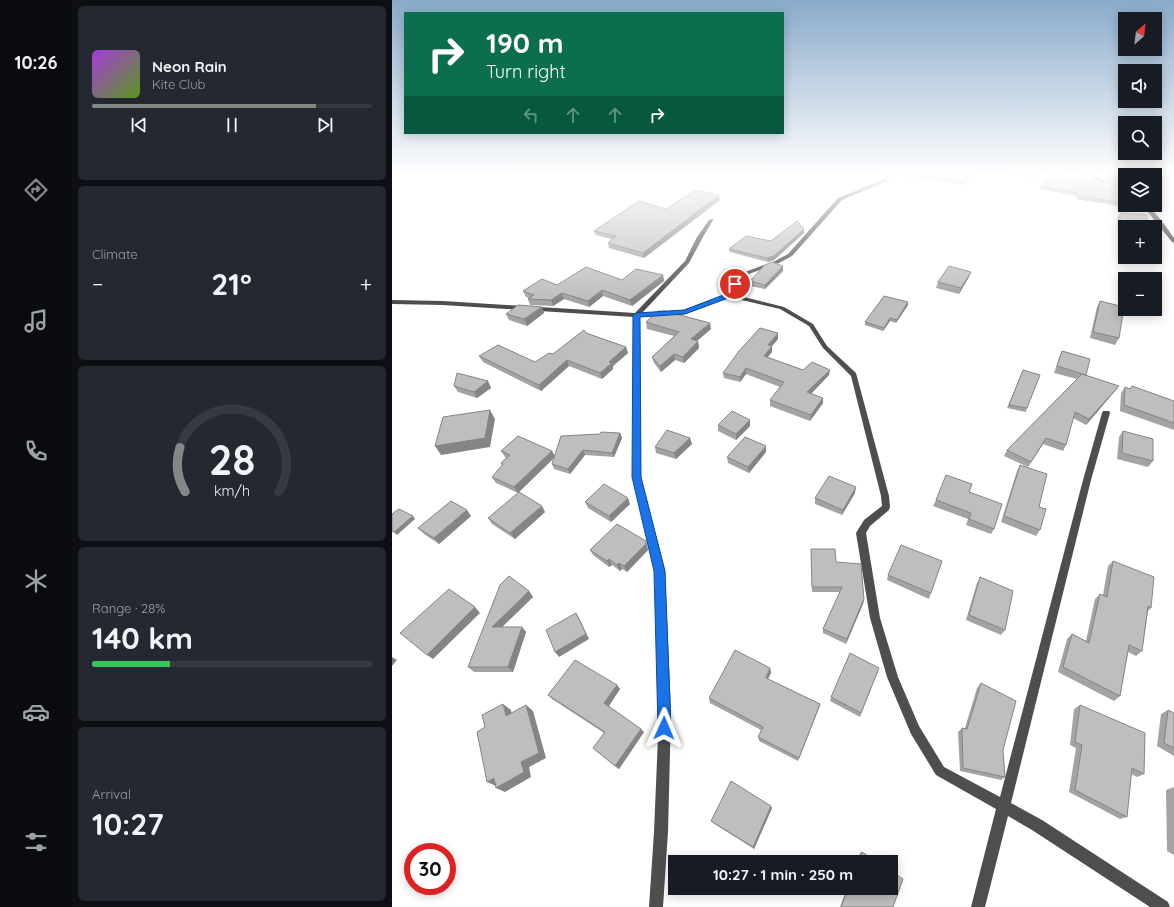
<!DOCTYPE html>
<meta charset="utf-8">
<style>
body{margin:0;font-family:Quicksand,sans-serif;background:#242831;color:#f1f3f6;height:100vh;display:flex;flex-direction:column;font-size:15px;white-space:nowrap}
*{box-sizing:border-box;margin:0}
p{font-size:13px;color:#9ea1a6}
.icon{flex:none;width:22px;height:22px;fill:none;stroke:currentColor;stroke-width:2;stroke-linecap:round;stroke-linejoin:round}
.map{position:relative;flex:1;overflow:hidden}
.side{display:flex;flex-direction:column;gap:6px;padding:6px;background:#0d0f14;width:320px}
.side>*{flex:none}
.guide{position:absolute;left:12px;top:12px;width:380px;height:122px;border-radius:0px;box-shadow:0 2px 10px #0003;background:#0b6e4f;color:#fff;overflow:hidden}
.needle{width:26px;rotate:28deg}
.controls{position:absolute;left:726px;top:12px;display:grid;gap:8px}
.controls a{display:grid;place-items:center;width:44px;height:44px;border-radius:0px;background:#171b24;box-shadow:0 2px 10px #0003;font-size:20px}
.speed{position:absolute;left:12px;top:843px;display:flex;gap:8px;font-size:20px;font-weight:700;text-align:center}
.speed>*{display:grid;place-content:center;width:52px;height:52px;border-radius:50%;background:#171b24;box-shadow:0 2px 10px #0003;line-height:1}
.speed .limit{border:6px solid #d22;background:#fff;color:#111}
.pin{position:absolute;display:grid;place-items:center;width:34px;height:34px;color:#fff;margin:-17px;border:2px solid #fff;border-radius:50%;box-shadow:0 1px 4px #0007}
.me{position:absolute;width:44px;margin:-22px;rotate:1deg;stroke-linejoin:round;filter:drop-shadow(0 0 3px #0008)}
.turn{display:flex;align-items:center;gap:14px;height:84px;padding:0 16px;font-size:18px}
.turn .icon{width:52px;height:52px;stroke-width:2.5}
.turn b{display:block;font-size:28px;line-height:34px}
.lanes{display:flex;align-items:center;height:38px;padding:0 16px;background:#0003;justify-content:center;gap:20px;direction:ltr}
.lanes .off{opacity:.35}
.big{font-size:30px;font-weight:700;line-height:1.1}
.side .widget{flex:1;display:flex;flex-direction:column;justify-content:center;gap:6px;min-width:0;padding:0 14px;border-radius:6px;background:#242831}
.side .dial{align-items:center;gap:0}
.dial svg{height:104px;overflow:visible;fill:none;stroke:#363941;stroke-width:7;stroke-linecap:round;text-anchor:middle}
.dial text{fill:#f1f3f6;stroke:none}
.song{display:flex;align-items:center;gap:12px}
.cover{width:48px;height:48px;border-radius:6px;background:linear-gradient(135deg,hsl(280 70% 55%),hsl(90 70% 35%))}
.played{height:4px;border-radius:2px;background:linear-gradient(90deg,#858687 80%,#363941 80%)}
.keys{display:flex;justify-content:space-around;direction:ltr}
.heat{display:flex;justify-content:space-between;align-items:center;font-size:22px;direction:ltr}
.charge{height:6px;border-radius:3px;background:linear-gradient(90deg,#34c759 28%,#363941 0)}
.trip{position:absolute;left:276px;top:855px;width:230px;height:40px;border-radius:0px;background:#171b24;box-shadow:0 2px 10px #0003;font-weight:700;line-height:40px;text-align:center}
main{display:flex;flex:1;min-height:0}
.dock{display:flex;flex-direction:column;width:72px;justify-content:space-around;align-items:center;background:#090b0e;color:#9ea1a6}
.dock .icon{width:28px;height:28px}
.dock .current{color:#858687}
.dock b{font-size:18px;color:#f1f3f6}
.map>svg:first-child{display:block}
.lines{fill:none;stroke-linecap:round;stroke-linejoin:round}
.street{fill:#4e4e4e;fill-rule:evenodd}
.secondary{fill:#1b1b1b;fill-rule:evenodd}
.wall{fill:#a3a3a3}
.shaded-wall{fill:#858585}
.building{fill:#bebebe;stroke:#858585}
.route{fill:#1a73e8;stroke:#114b97}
</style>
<main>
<nav class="dock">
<b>10:26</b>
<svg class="icon current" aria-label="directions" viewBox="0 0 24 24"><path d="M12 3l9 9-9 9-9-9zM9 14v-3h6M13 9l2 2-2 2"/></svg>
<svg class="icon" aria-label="music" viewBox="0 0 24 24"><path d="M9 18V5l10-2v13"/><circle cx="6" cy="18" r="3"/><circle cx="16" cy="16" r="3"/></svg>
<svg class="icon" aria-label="phone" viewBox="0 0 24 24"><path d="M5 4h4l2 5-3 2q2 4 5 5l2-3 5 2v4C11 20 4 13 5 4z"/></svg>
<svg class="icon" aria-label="climate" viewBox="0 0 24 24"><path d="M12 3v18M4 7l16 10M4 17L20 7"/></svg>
<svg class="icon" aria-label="car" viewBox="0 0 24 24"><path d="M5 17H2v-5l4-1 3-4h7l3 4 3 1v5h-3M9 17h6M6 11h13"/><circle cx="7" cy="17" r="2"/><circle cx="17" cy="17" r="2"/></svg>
<svg class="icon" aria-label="filters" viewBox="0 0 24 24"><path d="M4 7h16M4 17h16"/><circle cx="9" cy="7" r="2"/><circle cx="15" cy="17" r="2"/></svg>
</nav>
<section class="side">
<div class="widget">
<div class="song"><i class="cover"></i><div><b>Neon Rain</b><p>Kite Club</p></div></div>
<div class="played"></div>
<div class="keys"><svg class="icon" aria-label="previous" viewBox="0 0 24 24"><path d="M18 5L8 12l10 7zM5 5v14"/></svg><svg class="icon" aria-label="pause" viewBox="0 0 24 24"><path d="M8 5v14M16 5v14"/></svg><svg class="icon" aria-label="next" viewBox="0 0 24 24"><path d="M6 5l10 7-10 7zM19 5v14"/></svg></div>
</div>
<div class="widget"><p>Climate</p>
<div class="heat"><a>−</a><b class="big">21°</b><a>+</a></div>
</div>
<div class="widget dial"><svg viewBox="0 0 100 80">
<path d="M14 69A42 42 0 1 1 86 69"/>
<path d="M14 69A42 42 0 0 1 10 35" stroke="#858687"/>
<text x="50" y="56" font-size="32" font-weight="700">28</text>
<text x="50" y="72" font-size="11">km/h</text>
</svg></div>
<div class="widget"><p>Range · 28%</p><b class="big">140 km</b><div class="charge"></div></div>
<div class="widget"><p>Arrival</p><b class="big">10:27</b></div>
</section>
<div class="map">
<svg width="782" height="907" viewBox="0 0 782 907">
<rect width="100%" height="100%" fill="#fff"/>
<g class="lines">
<path class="street" d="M497 173H502L495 181 450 200 400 256 387 263 354 275 345 285 340 294 392 307 421 324 435 346 464 373 497 496 498 507 497 510 478 526 474 533 488 618 506 677 527 726 552 767 608 797 691 480 710 413 711 411H717L718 413 699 480 619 803 650 820 776 902 778 907H758L640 830 616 816 593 907H579L604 809 544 775 519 734 495 677 478 618 464 533 472 520 490 506 489 496 459 376 431 348 417 326 388 309 337 297 293 314 248 317 249 477 273 571 279 713 276 832 271 907H257L262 832 267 713 263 571 241 477 242 317 51 305 0 304V300L51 301 243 313 293 261 305 237 317 220 321 219V220L311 237 297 263 250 313 292 310 335 294 341 283 350 273 383 261 396 254 446 198 481 184 491 179Z"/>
<path class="secondary" d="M692 173H697L733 193V196Z
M747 205C761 205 774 227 782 238V243L780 242 755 211Z"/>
</g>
<path class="wall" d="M502 173H582L571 185 524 177 521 179 502 175Z
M612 173H646L643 178Z
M712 173H730V186L728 189 711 179Z
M657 174 729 203 727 206 684 199 685 196 648 189 649 186Z
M328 200 252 258 217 248 216 243 220 239 204 235 202 231 274 209Z
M728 213 733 227V247L727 246 725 218Z
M412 229V233L382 260 376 262 338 252 337 249 379 241Z
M391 271 373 289 358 286V281Z
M579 272 577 277 567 294 544 288 546 282Z
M271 275 272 281 240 306 211 296 197 307 172 299 161 306 138 305 136 299 137 298 134 297 131 291 165 285 230 280Z
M708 301 727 338 723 345 698 338 705 307Z
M516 305 504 323 498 321 491 331 473 325V322Z
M150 307 152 313 135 326 117 320 114 314Z
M254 322 319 329 305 341H306L307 348 292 363 283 360 269 372 262 363 260 357 282 336 255 329Z
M194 333 234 347 236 353 221 366V369L210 379 177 366 149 391 91 362 87 356 143 362 161 354Z
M386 339 380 346V352L375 357 411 370 437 375 419 394 431 403 418 421 378 406V400L388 387 354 374 348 382 332 378 331 373Z
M670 351 698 359 693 375 727 386 723 391 694 425 681 418 674 445 671 451 651 444 636 467 612 456 615 450 685 379 662 373 667 358Z
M631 370 635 408 634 412 615 408Z
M96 381 99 388 85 398 66 392 62 386Z
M740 386 782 401V430L728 411 729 393 733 387 738 389Z
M326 425 358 426 344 440 326 431Z
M731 431 761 461 756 467 725 459 727 437Z
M228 433 230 438 222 457 193 455 178 474 162 469 160 464 162 458 126 493 104 483 100 477 110 466 109 463 114 458 113 457 109 451H160L163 456Z
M298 438 300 444 284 459 264 453 263 447Z
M374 452 357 473 336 463 335 457Z
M628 465 647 507 648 530 644 536 609 522 625 471Z
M577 492 602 529 599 534 574 525 576 519 541 506 544 500Z
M463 493 450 515 423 504V498Z
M193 502 238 504 219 522 196 508Z
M153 512 123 539 100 524 96 518Z
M79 516 47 544 32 534 26 528Z
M254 541 256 550 235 572 230 569 228 571 220 565 217 567 201 555 198 550Z
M419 549 444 562 472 599 471 604 454 644 431 633V629L448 592H420Z
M721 561 759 608 756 611 750 651 744 656 736 652 728 696 722 701 666 672 675 639 680 634 694 641 703 599 708 594 711 595 716 566Z
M496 575 539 593 537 599 495 580Z
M588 577 613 630 609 635 574 620 585 583Z
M137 591 141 597 110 627H130L134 632 121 672H82L76 667Z
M378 668 379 673 376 679 428 704 427 708 406 761 367 741 366 737 369 730 318 703 317 698Z
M487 668 468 717 438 701 439 697Z
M589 683 611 750 613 777 609 780 568 771 566 732 570 728H573L585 688Z
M225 685 228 689 217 706 252 732 227 769 201 748 212 733 160 699 156 695Z
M688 705 752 774 745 777 739 774 735 817 728 819 677 792 684 748 678 745 682 709Z
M776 710 782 713V756L765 746 769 714Z
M782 787V855L775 851 774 790Z
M380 808 362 849 321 823 319 821Z
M470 852 485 862H465L468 853Z
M455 888H499L501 907H448Z"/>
<path class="shaded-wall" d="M580 173H582L571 185 572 182Z
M327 195 328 200 252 258 251 253Z
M412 229V233L382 260 376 262 375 258Z
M391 266V271L373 289V285Z
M579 272 577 277 567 294 569 288Z
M271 275 272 281 240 306 238 300Z
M210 290 211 296 197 307 196 301Z
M170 293 172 299 161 306 159 300Z
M516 302V305L504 323 505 320Z
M150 307 152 313 135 326 132 319Z
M498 318V321L491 331 492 328Z
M318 323 319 329 300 345 299 339Z
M386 333V339L380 346V352L372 362V356L376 345Z
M306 341 307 348 292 363 291 357Z
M234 347 236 353 221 366V369L210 379 208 373 217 362Z
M282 354 283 360 269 372 268 366Z
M175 360 177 366 149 391 147 385Z
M354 368V374L348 382V377Z
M438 370 437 375 415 398V392Z
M96 381 99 388 85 398 82 392Z
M727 386 723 391 694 425 697 419Z
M431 398V403L418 421 419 415Z
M98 410 103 419 98 447 49 455 43 446Z
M358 420V426L344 440V434Z
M228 433 230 438 222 457 220 453Z
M298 438 300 444 284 459 282 453Z
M654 438 651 444 636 467 639 462Z
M374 446V452L357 473 356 467Z
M191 450 193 455 178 474 176 469Z
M160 451 163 457 126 493 122 487Z
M464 487 463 493 450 515 451 510Z
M236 498 238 504 219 522 217 516Z
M150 506 153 512 123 539 118 533Z
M75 510 79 516 47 544 42 538Z
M21 516 23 519 5 535 2 532Z
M254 541 256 550 235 572 232 566Z
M217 559 220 565 217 567 215 561Z
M227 563 230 569 228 571 225 565Z
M137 591 141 597 105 632 100 627Z
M472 599 471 604 454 644 455 639Z
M83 607 88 613 41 659 35 655Z
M184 613 187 618 197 639 167 657 163 652Z
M130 627 134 632 121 672 116 667Z
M0 657 5 660 0 666Z
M378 668 379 673 374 682V678Z
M225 685 228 689 216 707 212 703Z
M111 704 119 710 121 722 114 716Z
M428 704 427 708 406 761 407 758Z
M134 705 141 711 154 758 137 767 139 777 113 792 104 788 129 762Z
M249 729 252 732 227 769 223 766Z
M102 778 104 786 95 782Z
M379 806 380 808 362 849 361 847Z"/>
<path class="building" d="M509 173H580L572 182 524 174 522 176Z
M637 173H645L644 175Z
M713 173H730V186L712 177Z
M657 174 711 183 712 181 730 191 729 203 685 195 686 193 649 186Z
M304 190 327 195 251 253 216 243 224 236 202 231 247 201 274 209Z
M728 213 755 215 756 227H733V241L729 240Z
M405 221 412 229 382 256 375 258 337 249 354 236 379 241Z
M380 262 391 266 373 285 358 281 373 265Z
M557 266 579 272 569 288 546 282Z
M194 267 230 280 244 269 271 275 238 300 210 290 196 301 170 293 159 300 136 299 142 295 131 291 150 279 165 285Z
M492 296 516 302 505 320 498 318 492 328 473 322Z
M708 301 732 307 727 338 701 332Z
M126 305 150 307 132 319 114 314Z
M266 311H273L318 323 299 339 306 341 291 357 282 354 268 366 260 357 287 332 254 322Z
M368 328 386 333 376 345 380 346 372 356 411 370 420 362 438 370 415 392 431 398 419 415 378 400 392 382 354 368 348 377 331 373 347 351Z
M192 330 194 333 234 347 217 362 220 363 208 373 175 360 147 385 87 356 106 345 143 362 157 353 161 354Z
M670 351 698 359 694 375 665 366Z
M631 370 648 375 635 408 617 405Z
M65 373 96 381 82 392 62 386Z
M690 374 727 386 697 419 683 412 674 445 654 438 639 462 615 450Z
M740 386 782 401V423L732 405 733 387 738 389Z
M98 410 93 438 43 446 51 417Z
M340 411 358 420 344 434 326 425Z
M275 430 298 438 282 453 263 447Z
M731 431 761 439V461L730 453Z
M209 432 228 433 220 453 191 450 176 469 160 464 169 436 208 434Z
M126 436 160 451 122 487 100 477 111 464 109 463 118 455 109 451Z
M353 437 374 446 356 467 335 457Z
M628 465 655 474 647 507 654 509 648 530 612 516Z
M554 475 580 484 577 492 610 504 602 529 577 519 579 513 544 500Z
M437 476 464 487 451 510 423 498Z
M212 484 236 498 217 516 193 502Z
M127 492 150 506 118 533 96 518Z
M59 501 75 510 42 538 26 528Z
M7 509 21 516 2 532 0 531V514Z
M225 524 254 541V544L232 566 227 563 225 565 217 559 215 561 198 550Z
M509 545 550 561 539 593 496 575Z
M419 549H443L444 562 469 564 472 599 455 639 431 629 450 587H420Z
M721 561 762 577 759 608 756 606 750 651 737 645 728 696 671 667 680 634 697 643 708 594 715 597Z
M117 576 137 591 100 627H130L116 667H76L108 585Z
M588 577 621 591 613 630 577 615Z
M57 589 83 607 35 655 8 633Z
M184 613 194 634 163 652 154 630Z
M343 650 378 668 374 678 428 704 407 758 366 737 371 727 317 698Z
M458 653 487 668 469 713 439 697Z
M183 660 225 685 212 703 249 729 223 766 201 748 213 732 156 695Z
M589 683 624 701 611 750 613 777 571 768 570 728 575 729Z
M111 704 114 716 134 705 147 753 129 762 132 772 104 788 102 778 95 782 85 732 93 727 90 715Z
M688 705 753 733 752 774 740 768 735 817 683 790 690 745 683 742Z
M776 710 782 713V748L772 743Z
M339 781 379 806 361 847 319 821Z
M470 852 485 862H466Z
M499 871 511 879 501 907H449L456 888H499Z"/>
<linearGradient id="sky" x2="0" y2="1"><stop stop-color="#89aaca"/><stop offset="0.58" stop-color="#fff"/><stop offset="1" stop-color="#fff" stop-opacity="0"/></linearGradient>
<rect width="782" height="300" fill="url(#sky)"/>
<path class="route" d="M341 282 346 284 339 297 293 314 248 317 249 477 273 571 279 728 277 732 272 734 268 732 266 728 262 571 240 477 241 315 245 313 292 310 334 294Z"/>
</svg>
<div class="controls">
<a><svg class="needle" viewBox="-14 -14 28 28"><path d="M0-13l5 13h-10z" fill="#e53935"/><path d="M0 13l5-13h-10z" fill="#9ea1a6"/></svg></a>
<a><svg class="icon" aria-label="sound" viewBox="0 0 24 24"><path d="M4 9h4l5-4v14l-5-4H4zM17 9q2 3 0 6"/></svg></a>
<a><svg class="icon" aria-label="search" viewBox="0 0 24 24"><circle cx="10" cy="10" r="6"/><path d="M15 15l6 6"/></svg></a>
<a><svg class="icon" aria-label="layers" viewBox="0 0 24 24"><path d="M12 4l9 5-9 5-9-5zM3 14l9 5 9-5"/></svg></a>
<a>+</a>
<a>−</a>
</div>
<div class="speed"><div class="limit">30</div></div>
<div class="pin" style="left:343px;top:284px;background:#d93025"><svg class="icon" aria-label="arrive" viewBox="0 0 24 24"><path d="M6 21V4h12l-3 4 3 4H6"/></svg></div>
<svg class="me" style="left:272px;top:728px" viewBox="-20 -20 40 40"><path d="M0-17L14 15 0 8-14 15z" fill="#1a73e8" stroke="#fff" stroke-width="4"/></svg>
<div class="trip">10:27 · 1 min · 250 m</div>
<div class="guide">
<div class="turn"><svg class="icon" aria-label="right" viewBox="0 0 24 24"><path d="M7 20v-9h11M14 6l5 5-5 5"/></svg><div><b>190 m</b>Turn right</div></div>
<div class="lanes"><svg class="icon off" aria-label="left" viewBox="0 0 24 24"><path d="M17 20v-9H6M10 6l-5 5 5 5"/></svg><svg class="icon off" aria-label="ahead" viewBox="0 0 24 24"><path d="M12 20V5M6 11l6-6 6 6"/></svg><svg class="icon off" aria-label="ahead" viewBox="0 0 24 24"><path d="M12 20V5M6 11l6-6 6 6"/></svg><svg class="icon" aria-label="right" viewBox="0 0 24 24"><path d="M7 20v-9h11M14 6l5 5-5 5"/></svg></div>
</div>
</div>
</main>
